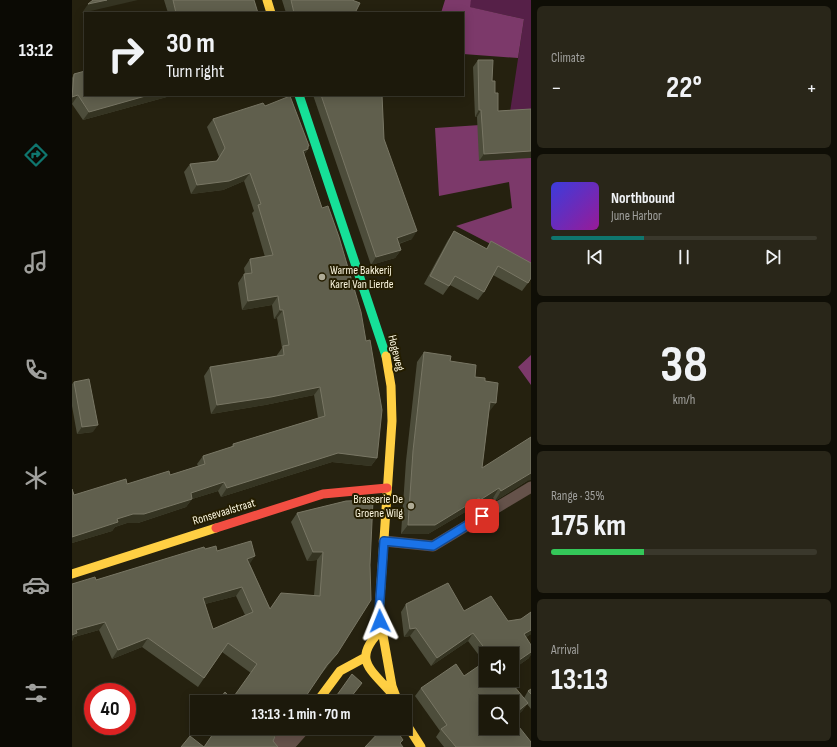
<!DOCTYPE html>
<meta charset="utf-8">
<style>
body{margin:0;font-family:"Sofia Sans Condensed",sans-serif;background:#292619;color:#f1f3f6;height:100vh;display:flex;flex-direction:column;font-size:15px;white-space:nowrap}
*{box-sizing:border-box;margin:0}
p{font-size:13px;color:#a0a09d}
.icon{flex:none;width:22px;height:22px;fill:none;stroke:currentColor;stroke-width:2;stroke-linecap:round;stroke-linejoin:round}
.map{position:relative;flex:1;overflow:hidden}
.drawer{display:flex;flex-direction:column;gap:6px;padding:6px;background:#0f0e06;width:306px}
.drawer>*{flex:none}
.banner{position:absolute;left:12px;top:12px;width:380px;height:84px;border-radius:0px;box-shadow:0 2px 10px #0003,0 0 0 1px #3a382c;background:#1c190b;color:#f1f3f6;overflow:hidden}
.controls{position:absolute;left:407px;top:647px;display:grid;gap:8px}
.controls a{display:grid;place-items:center;width:40px;height:40px;border-radius:0px;background:#1c190b;box-shadow:0 2px 10px #0003,0 0 0 1px #3a382c;font-size:20px}
.speed{position:absolute;left:12px;top:683px;display:flex;gap:8px;font-size:20px;font-weight:700;text-align:center}
.speed>*{display:grid;place-content:center;width:52px;height:52px;border-radius:50%;background:#1c190b;box-shadow:0 2px 10px #0003,0 0 0 1px #3a382c;line-height:1}
.speed .limit{border:6px solid #d22;background:#fff;color:#111}
.pin{position:absolute;display:grid;place-items:center;width:34px;height:34px;color:#fff;margin:-17px;border-radius:8px;box-shadow:0 2px 6px #0006}
.me{position:absolute;width:44px;margin:-22px;rotate:358deg;stroke-linejoin:round;filter:drop-shadow(0 0 3px #0008)}
.turn{display:flex;align-items:center;gap:14px;height:84px;padding:0 16px;font-size:18px}
.turn .icon{width:52px;height:52px;stroke-width:2.5}
.turn b{display:block;font-size:28px;line-height:34px}
.big{font-size:30px;font-weight:700;line-height:1.1}
.drawer .card{flex:1;display:flex;flex-direction:column;justify-content:center;gap:6px;min-width:0;padding:0 14px;border-radius:6px;background:#292619}
.drawer .dial{align-items:center;gap:0}
.dial b{font-size:52px;line-height:1}
.song{display:flex;align-items:center;gap:12px}
.cover{width:48px;height:48px;border-radius:6px;background:linear-gradient(135deg,hsl(240 70% 55%),hsl(300 70% 35%))}
.played{height:4px;border-radius:2px;background:linear-gradient(90deg,#0f766e 35%,#3a382c 35%)}
.keys{display:flex;justify-content:space-around;direction:ltr}
.heat{display:flex;justify-content:space-between;align-items:center;font-size:22px;direction:ltr}
.charge{height:6px;border-radius:3px;background:linear-gradient(90deg,#34c759 35%,#3a382c 0)}
.trip{position:absolute;left:118px;top:695px;width:222px;height:40px;border-radius:0px;background:#1c190b;box-shadow:0 2px 10px #0003,0 0 0 1px #3a382c;font-weight:700;line-height:40px;text-align:center}
main{display:flex;flex:1;min-height:0}
.tab-bar{display:flex;flex-direction:column;width:72px;justify-content:space-around;align-items:center;background:#0b0a04;color:#a0a09d}
.tab-bar .icon{width:28px;height:28px}
.tab-bar .on{color:#0f766e}
.tab-bar b{font-size:18px;color:#f1f3f6}
.map>svg:first-child{display:block}
.green{fill:#562048}
.forest{fill:#7c396a}
.lines{fill:none;stroke-linecap:round;stroke-linejoin:round}
.lane{stroke:#65524a;stroke-width:11}
.street{stroke:#65524a;stroke-width:22}
.fast{stroke:#16e098;stroke-width:9}
.slow{stroke:#ffcf43;stroke-width:9}
.jam{stroke:#f24e42;stroke-width:9}
.wall{fill:#4d4d3b;fill-rule:evenodd}
.shaded-wall{fill:#353422}
.building{fill:#605f4d;stroke:#787664;fill-rule:evenodd}
.route-casing{stroke:#114b97;stroke-width:10}
.route{stroke:#1a73e8;stroke-width:7}
.poi-dot{fill:#afab96;stroke:#241d00;stroke-width:1.5}
.labels{text-anchor:middle;dominant-baseline:central;stroke-width:4;stroke-linejoin:round;paint-order:stroke}
.poi-label{font-size:12px;fill:#faf5de;stroke:#241d00;text-anchor:start}
.street-label{font-size:12px;fill:#faf5de;stroke:#241d00}
</style>
<main>
<nav class="tab-bar">
<b>13:12</b>
<svg class="icon on" aria-label="directions" viewBox="0 0 24 24"><path d="M12 3l9 9-9 9-9-9zM9 14v-3h6M13 9l2 2-2 2"/></svg>
<svg class="icon" aria-label="music" viewBox="0 0 24 24"><path d="M9 18V5l10-2v13"/><circle cx="6" cy="18" r="3"/><circle cx="16" cy="16" r="3"/></svg>
<svg class="icon" aria-label="phone" viewBox="0 0 24 24"><path d="M5 4h4l2 5-3 2q2 4 5 5l2-3 5 2v4C11 20 4 13 5 4z"/></svg>
<svg class="icon" aria-label="climate" viewBox="0 0 24 24"><path d="M12 3v18M4 7l16 10M4 17L20 7"/></svg>
<svg class="icon" aria-label="car" viewBox="0 0 24 24"><path d="M5 17H2v-5l4-1 3-4h7l3 4 3 1v5h-3M9 17h6M6 11h13"/><circle cx="7" cy="17" r="2"/><circle cx="17" cy="17" r="2"/></svg>
<svg class="icon" aria-label="filters" viewBox="0 0 24 24"><path d="M4 7h16M4 17h16"/><circle cx="9" cy="7" r="2"/><circle cx="15" cy="17" r="2"/></svg>
</nav>
<div class="map">
<svg width="459" height="747" viewBox="0 0 459 747">
<rect width="100%" height="100%" fill="#25210f"/>
<path class="green" d="M399 0H459V110L438 112 452 19 397 7Z"/>
<path class="forest" d="M373 0H399L398 7 452 19 446 58 391 54V13H369Z
M459 110V265L384 226 440 208 437 182 367 196 363 128 438 123Z
M459 355V385L446 367Z"/>
<g class="lines">
<path class="lane" d="M312 541 361 546 459 487"/>
<path class="street" d="M209 747 226 728"/>
<path class="fast" d="M227 95 314 356"/>
<path class="slow" d="M195 0 199 13
M314 356 319 386 320 421 307 613 320 686 326 702
M0 574 144 528
M310 629C279 660 298 668 321 695
M245 702 268 671 292 658
M333 722 349 747"/>
<path class="jam" d="M144 528 251 494 315 488"/>
</g>
<path class="wall" d="M92 0H182L186 13H96Z
M210 0H280L283 13H214Z
M406 60 420 81 426 111 459 109 407 161 405 117H403L401 67Z
M2 74 13 95H102L11 120 0 104V78Z
M241 95H310L312 139 340 239 327 244 329 250 323 258 299 265Z
M193 106 236 148V149L232 155 305 458 299 466 260 462 149 497 146 491 120 499 114 507 66 523H55L43 527 40 531 0 543V489L2 495 55 484 98 475 126 466 125 464 131 456 159 447 161 444 246 418 242 395 193 405 139 414 132 376 138 367 205 356V355L210 348 205 318 202 319 200 305 170 310 166 283 172 274H173L172 268 178 259 193 257 180 213 182 211 172 181 151 190 119 194 112 172 118 164 144 161 147 157 135 127 141 119Z
M382 231 414 249 419 241 456 283 450 291 421 275 412 292 406 300 378 285 371 295 352 284 376 240Z
M352 352 378 361 403 377 413 381 417 412 410 468 455 481 423 501 421 498 401 510 400 508 356 534H329L334 461 345 362Z
M2 382 21 432 5 434 0 406V384Z
M274 501 259 662 250 673 160 699 179 673 150 652 126 687 70 647 40 659 27 630 2 637 0 641V584L24 580 133 549 145 551 178 564 198 609 242 595 245 560 235 561 219 522 225 513ZM164 596 173 615 141 629 133 604Z
M334 604 392 611 436 621 449 619 459 612V634L454 637 457 658 440 670V654H414V680L452 698 456 691 459 689V709L455 704 450 711 441 719 459 747H372L364 737 368 731 343 696 349 688 392 676 412 662 396 641 359 666 338 636 332 637 329 612Z
M138 728H209L204 734 132 747 143 731Z"/>
<path class="shaded-wall" d="M35 0H66L10 13 16 4Z
M6 95 0 104V97Z
M77 95H102L11 120 17 112Z
M407 110H409L405 117H403Z
M236 146H237L235 150 236 149 230 157 231 151Z
M459 151V158L407 161 412 154Z
M178 173 172 181 151 190 119 194 125 185Z
M345 231 340 239 319 246 325 238Z
M329 250 323 258 299 265 304 257Z
M206 296 200 305 170 310 176 301Z
M208 310H211L205 318 202 319Z
M248 387 242 395 193 405 139 414 145 405Z
M418 402 424 403 417 412Z
M26 425 21 432 5 434 10 427Z
M266 453 305 458 299 466 260 462 149 497 155 488Z
M459 473V480L455 481 423 501 429 491Z
M152 482 146 491 120 499 114 507 66 523H55L43 527 40 531 0 543V537L45 519 119 493Z
M427 488 421 498 401 510 408 500Z
M407 498 400 508 356 534H329L336 525Z
M241 552H251L245 560 235 561Z
M183 556 177 565 175 559Z
M170 587 164 596 125 606 131 598Z
M33 622 27 630 2 637 0 641V635L4 630Z
M344 628 338 636 332 637 338 629Z
M459 630V634L446 643 452 634Z
M401 633 396 641 359 666 365 658Z
M76 638 70 647 40 659 46 650Z
M459 652V655L457 658 440 670V665Z
M265 654 259 662 249 673 255 665Z
M290 683 276 702H275Z
M456 703 450 711 440 720V716Z
M208 728H209L200 739Z"/>
<path class="building" d="M21 0H35L16 4Z
M101 0H182L186 13H104Z
M219 0H280L288 3 283 13H222Z
M406 60H421L420 81H423V93H426V111L459 109V151L412 154 409 110H407Z
M13 71V95H77L17 112 6 95 0 97 2 74Z
M249 95H310L312 139 345 231 325 238 329 250 304 257Z
M218 96 237 146H236V149L231 151 250 208 256 206 267 237 289 312 294 341 298 340 310 410 305 458 266 453 155 488 152 482 119 493 120 499 72 514H61L45 519 46 522 0 537V489L2 495 54 479 55 484 97 471 98 475 133 464 131 456 162 446 161 444 253 416 248 387 199 397 145 405 138 367 212 355 211 346 217 345 211 310H208L206 296 176 301 172 274 180 273 178 259 201 255 186 205 189 204 178 173 157 181 125 185 118 164 145 161 153 148 141 119 191 103 193 106Z
M382 231 415 249 419 241 459 263V278L456 283 426 266 412 292 383 276 377 286 358 276Z
M352 352 379 356 378 361 404 365 403 377 413 378V381L426 383 424 403 418 402 410 468 459 437V473L429 491 427 488 408 500 407 498 363 525H336L341 451Z
M17 379 26 425 10 427 2 382Z
M301 500 298 565 299 600 265 654 255 665 230 702H145L153 692 160 699 185 664 156 643 132 678 76 638 46 650 33 622 4 630 5 633 0 635V584L23 577 24 580 132 547 133 549 144 546 145 551 179 541 183 556 175 559 198 609 209 593 248 596 251 552H241L225 513 274 501ZM170 587 181 612 141 629 131 598Z
M376 583 392 611 419 596 436 621 449 619 459 612V630L452 634 459 645V652L440 665V654H417L401 633 365 658 344 628 338 629 334 604Z
M414 661V680H437L456 703 440 716V702H414V728H440V718L459 742V747H384L369 729 375 725 349 688 384 664 392 676Z
M280 674 290 683 275 702H260Z
M459 689V694L456 691Z
M145 728H208L206 730 201 741 206 747H109L118 736 132 747Z
M311 728H323L331 740 328 743 331 747H293Z"/>
<g class="lines">
<g class="route-casing">
<path id="route" d="M308 621 307 613 312 541 361 546 410 516"/>
</g>
<use href="#route" class="route"/>
</g>
<g class="poi-dot">
<circle cx="250" cy="277" r="4"/>
<circle cx="339" cy="506" r="4"/>
</g>
<g class="labels">
<g class="poi-label">
<text x="258" y="270">Warme Bakkerij<tspan x="258" dy="14">Karel Van Lierde</tspan></text>
<text x="331" y="499" text-anchor="end">Brasserie De<tspan x="331" dy="14">Groene Wilg</tspan></text>
</g>
<g class="street-label">
<text transform="translate(324 353) rotate(76)">Hogeweg</text>
<text transform="translate(152 512) rotate(-17)">Ronsevaalstraat</text>
</g>
</g>
</svg>
<div class="controls">
<a><svg class="icon" aria-label="sound" viewBox="0 0 24 24"><path d="M4 9h4l5-4v14l-5-4H4zM17 9q2 3 0 6"/></svg></a>
<a><svg class="icon" aria-label="search" viewBox="0 0 24 24"><circle cx="10" cy="10" r="6"/><path d="M15 15l6 6"/></svg></a>
</div>
<div class="speed"><div class="limit">40</div></div>
<div class="pin" style="left:410px;top:516px;background:#d93025"><svg class="icon" aria-label="arrive" viewBox="0 0 24 24"><path d="M6 21V4h12l-3 4 3 4H6"/></svg></div>
<svg class="me" style="left:308px;top:621px" viewBox="-20 -20 40 40"><path d="M0-17L14 15 0 8-14 15z" fill="#1a73e8" stroke="#fff" stroke-width="4"/></svg>
<div class="trip">13:13 · 1 min · 70 m</div>
<div class="banner">
<div class="turn"><svg class="icon" aria-label="right" viewBox="0 0 24 24"><path d="M7 20v-9h11M14 6l5 5-5 5"/></svg><div><b>30 m</b>Turn right</div></div>
</div>
</div>
<section class="drawer">
<div class="card"><p>Climate</p>
<div class="heat"><a>−</a><b class="big">22°</b><a>+</a></div>
</div>
<div class="card">
<div class="song"><i class="cover"></i><div><b>Northbound</b><p>June Harbor</p></div></div>
<div class="played"></div>
<div class="keys"><svg class="icon" aria-label="previous" viewBox="0 0 24 24"><path d="M18 5L8 12l10 7zM5 5v14"/></svg><svg class="icon" aria-label="pause" viewBox="0 0 24 24"><path d="M8 5v14M16 5v14"/></svg><svg class="icon" aria-label="next" viewBox="0 0 24 24"><path d="M6 5l10 7-10 7zM19 5v14"/></svg></div>
</div>
<div class="card dial"><b>38</b><p>km/h</p></div>
<div class="card"><p>Range · 35%</p><b class="big">175 km</b><div class="charge"></div></div>
<div class="card"><p>Arrival</p><b class="big">13:13</b></div>
</section>
</main>
